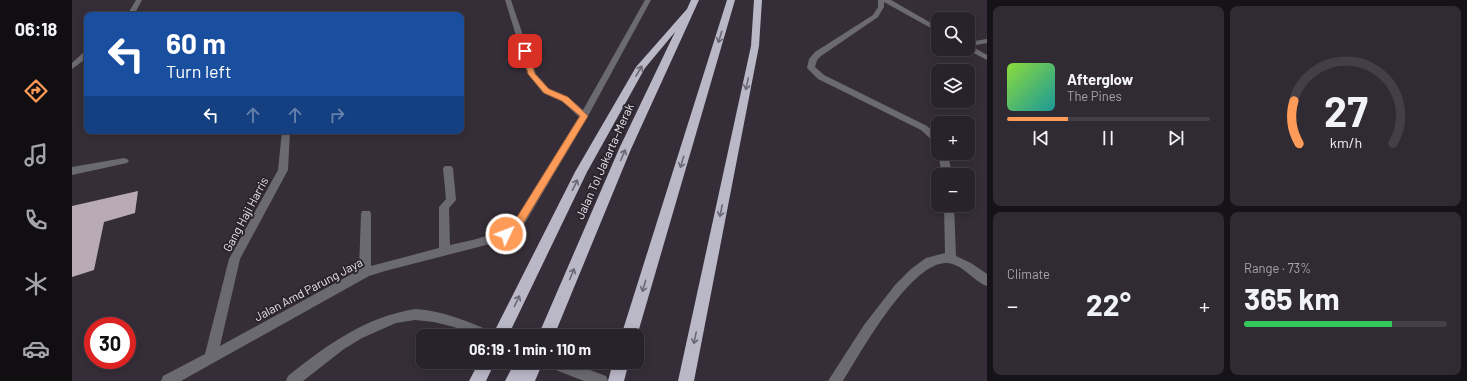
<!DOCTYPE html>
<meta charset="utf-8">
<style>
body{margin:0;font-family:Barlow,sans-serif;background:#302a33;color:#f1f3f6;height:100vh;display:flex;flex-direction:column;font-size:15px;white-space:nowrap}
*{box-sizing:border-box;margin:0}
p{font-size:13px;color:#a5a4a9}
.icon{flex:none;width:22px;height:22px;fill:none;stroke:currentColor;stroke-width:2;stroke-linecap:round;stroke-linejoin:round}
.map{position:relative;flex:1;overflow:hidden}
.side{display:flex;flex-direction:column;gap:6px;padding:6px;background:#161318;width:480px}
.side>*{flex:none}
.banner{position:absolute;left:12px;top:12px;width:380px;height:122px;border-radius:8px;box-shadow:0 2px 10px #0003,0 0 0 1px #443f47;background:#1a4fa0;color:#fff;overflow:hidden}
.fabs{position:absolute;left:859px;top:12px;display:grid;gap:8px}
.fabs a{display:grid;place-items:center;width:44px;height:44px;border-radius:8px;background:#28222b;box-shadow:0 2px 10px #0003,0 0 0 1px #443f47;font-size:20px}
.speed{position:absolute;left:12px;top:317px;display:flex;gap:8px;font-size:20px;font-weight:700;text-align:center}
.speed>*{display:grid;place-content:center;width:52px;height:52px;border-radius:50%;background:#28222b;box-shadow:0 2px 10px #0003,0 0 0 1px #443f47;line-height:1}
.speed .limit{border:6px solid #d22;background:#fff;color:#111}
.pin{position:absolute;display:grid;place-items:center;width:34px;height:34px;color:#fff;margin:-17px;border-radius:8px;box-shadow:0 2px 6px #0006}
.me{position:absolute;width:44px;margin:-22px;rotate:47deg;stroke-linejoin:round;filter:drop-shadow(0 0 3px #0008)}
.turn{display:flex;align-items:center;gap:14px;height:84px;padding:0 16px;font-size:18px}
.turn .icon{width:52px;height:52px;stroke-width:2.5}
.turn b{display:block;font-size:28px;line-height:34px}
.lanes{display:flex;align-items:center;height:38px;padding:0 16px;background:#0003;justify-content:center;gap:20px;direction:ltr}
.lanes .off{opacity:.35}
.big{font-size:30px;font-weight:700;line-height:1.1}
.side .card{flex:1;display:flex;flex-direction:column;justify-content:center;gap:6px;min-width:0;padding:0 14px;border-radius:8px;background:#302a33}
.side .dial{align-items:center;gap:0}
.dial svg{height:104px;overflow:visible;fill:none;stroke:#443f47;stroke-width:7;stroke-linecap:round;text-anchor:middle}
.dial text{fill:#f1f3f6;stroke:none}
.song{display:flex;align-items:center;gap:12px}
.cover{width:48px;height:48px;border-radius:6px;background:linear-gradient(135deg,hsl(90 70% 55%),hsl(180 70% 35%))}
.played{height:4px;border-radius:2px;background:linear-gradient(90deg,#fe9b58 30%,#443f47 30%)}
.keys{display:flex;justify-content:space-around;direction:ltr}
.heat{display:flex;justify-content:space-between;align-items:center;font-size:22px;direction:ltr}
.charge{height:6px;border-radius:3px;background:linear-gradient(90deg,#34c759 73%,#443f47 0)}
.side .tiles{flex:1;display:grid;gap:6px;grid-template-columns:repeat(2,1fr)}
.trip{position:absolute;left:344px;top:329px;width:228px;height:40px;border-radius:8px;background:#28222b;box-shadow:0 2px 10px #0003,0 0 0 1px #443f47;font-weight:700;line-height:40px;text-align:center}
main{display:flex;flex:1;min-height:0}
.tab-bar{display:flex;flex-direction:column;width:72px;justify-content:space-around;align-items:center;background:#100e11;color:#a5a4a9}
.tab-bar .icon{width:28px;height:28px}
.tab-bar .active{color:#fe9b58}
.tab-bar b{font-size:18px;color:#f1f3f6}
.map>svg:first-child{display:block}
.building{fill:#b8abb5}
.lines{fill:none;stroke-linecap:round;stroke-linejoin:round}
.minor{fill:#6b6a70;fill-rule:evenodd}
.highway{fill:#bab8c7;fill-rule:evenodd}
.oneway{stroke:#6b6773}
.route{fill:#fe9b58;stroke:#a56539}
.labels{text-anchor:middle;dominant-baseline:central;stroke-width:4;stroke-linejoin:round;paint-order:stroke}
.street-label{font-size:12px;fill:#eae6ed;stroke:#2b242f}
</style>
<main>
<nav class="tab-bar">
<b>06:18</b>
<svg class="icon active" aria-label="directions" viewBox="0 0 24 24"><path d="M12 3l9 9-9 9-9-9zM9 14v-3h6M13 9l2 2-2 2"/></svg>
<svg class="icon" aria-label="music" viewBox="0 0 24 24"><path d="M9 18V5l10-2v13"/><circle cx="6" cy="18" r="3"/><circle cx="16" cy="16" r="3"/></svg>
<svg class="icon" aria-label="phone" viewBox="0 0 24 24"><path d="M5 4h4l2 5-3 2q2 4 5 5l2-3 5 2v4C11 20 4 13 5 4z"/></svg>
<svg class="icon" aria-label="climate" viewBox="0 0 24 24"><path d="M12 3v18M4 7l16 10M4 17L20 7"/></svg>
<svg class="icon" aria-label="car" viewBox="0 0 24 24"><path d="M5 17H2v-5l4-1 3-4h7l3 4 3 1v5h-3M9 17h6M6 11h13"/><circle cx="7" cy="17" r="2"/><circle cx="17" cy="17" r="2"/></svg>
</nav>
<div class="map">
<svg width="915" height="381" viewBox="0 0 915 381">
<rect width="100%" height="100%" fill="#352e39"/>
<path class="building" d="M66 191 63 213 32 222 22 270 0 277V206Z"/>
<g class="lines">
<path class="minor" d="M64 0H70L62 15H55Z
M433 0H439L464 74 477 89 496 97 511 110 573 0H579L516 116 450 228 438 237 418 244 313 271 297 276 109 381H89L91 376 133 354 157 259 206 170 210 131H218L216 170 168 259 148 346 287 270 289 214 290 211H298L299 214V266L367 248V207L374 199 371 168 373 166H379L381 168 384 200 377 208 378 245C401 240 423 236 442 222L507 117 490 101 471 93 456 74Z
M806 0H819L866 27V32L812 2V7L806 17 749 56 745 60 743 67 752 75 855 126 866 136V144L863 143 849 130 746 79 735 68 737 59 743 52 801 15 806 7Z
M915 39V43L899 46 915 55V60L894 49H896V42Z
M12 52H15V58L0 69V63Z
M866 153H876L880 175H870Z
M52 158 55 159 57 161 55 163 0 175V167Z
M872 205H882L884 256 899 263 915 274V286C901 281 889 262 873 263 837 265 789 352 771 381H756L792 325 823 285 839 269 854 258 873 253Z
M343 309C373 311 394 321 421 332L423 336H402L382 327 362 322 343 320 324 323 290 338 272 349 231 381H214L216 376C255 345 293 317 343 309Z
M475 362H497L534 376 536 381H512L476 367Z"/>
<path class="highway" d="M619 0H627L559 149 482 336H466L547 149 603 32 573 68 515 172 436 336H420L503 172 564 67 615 9Z
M655 0H663L565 336H549Z
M682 0H690L687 46 622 381H606L679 46Z
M407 362H423L414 381H397Z
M443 362H471L463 381H433Z
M541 362H557L552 381H536Z"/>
</g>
<defs><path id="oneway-shaft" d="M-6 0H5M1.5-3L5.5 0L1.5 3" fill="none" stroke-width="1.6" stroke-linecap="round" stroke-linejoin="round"/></defs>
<g class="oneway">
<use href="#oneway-shaft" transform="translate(648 37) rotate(107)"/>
<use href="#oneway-shaft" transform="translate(567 71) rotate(-59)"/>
<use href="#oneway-shaft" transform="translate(675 84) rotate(102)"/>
<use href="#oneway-shaft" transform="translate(551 155) rotate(-67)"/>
<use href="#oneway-shaft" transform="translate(610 162) rotate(107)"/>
<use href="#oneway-shaft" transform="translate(503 185) rotate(-64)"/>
<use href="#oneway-shaft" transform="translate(649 211) rotate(102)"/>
<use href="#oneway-shaft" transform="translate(500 274) rotate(-67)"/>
<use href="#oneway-shaft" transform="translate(572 286) rotate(107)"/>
<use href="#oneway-shaft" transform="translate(445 301) rotate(-64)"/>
<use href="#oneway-shaft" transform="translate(623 338) rotate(102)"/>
</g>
<path class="route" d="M450 50 456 51 463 74 477 89 496 97 516 116 449 227 434 238 430 237 429 234 442 222 508 116 490 101 472 93 456 74Z"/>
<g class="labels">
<g class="street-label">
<text transform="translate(532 161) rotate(-66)">Jalan Tol Jakarta–Merak</text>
<text transform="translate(173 214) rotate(-62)">Gang Haji Harris</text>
<text transform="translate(236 289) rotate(-28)">Jalan Amd Parung Jaya</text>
</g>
</g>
</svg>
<div class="fabs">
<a><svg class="icon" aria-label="search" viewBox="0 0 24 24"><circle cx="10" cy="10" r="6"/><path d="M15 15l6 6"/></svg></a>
<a><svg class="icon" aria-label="layers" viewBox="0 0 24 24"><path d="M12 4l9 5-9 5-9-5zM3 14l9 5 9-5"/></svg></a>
<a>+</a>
<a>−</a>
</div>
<div class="speed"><div class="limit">30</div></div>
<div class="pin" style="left:453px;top:51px;background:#d93025"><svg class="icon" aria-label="arrive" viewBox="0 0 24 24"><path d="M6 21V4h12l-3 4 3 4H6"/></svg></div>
<svg class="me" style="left:434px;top:234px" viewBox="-20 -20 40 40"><circle r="17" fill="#fe9b58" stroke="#fff" stroke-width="3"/><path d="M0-11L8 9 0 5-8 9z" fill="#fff"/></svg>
<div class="trip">06:19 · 1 min · 110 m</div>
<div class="banner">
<div class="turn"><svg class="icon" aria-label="left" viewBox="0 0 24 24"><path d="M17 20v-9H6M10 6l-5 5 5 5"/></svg><div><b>60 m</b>Turn left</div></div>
<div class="lanes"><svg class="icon" aria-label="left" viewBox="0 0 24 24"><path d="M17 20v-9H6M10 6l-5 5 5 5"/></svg><svg class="icon off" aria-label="ahead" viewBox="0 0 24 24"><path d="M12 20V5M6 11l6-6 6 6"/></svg><svg class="icon off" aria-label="ahead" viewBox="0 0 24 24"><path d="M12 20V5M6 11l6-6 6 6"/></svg><svg class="icon off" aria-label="right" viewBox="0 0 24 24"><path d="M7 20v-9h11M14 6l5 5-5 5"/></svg></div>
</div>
</div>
<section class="side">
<div class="tiles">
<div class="card">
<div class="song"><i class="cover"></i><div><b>Afterglow</b><p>The Pines</p></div></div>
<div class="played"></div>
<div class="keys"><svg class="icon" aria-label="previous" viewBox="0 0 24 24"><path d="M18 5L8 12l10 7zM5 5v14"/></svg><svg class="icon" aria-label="pause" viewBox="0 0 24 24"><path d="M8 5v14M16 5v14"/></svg><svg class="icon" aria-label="next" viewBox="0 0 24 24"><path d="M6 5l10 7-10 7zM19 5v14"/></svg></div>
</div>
<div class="card dial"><svg viewBox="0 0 100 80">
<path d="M14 69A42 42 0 1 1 86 69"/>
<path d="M14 69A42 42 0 0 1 10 36" stroke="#fe9b58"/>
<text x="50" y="56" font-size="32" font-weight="700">27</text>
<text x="50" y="72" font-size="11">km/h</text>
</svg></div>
<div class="card"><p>Climate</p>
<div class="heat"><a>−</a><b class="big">22°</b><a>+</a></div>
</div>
<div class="card"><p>Range · 73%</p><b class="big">365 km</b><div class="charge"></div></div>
</div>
</section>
</main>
